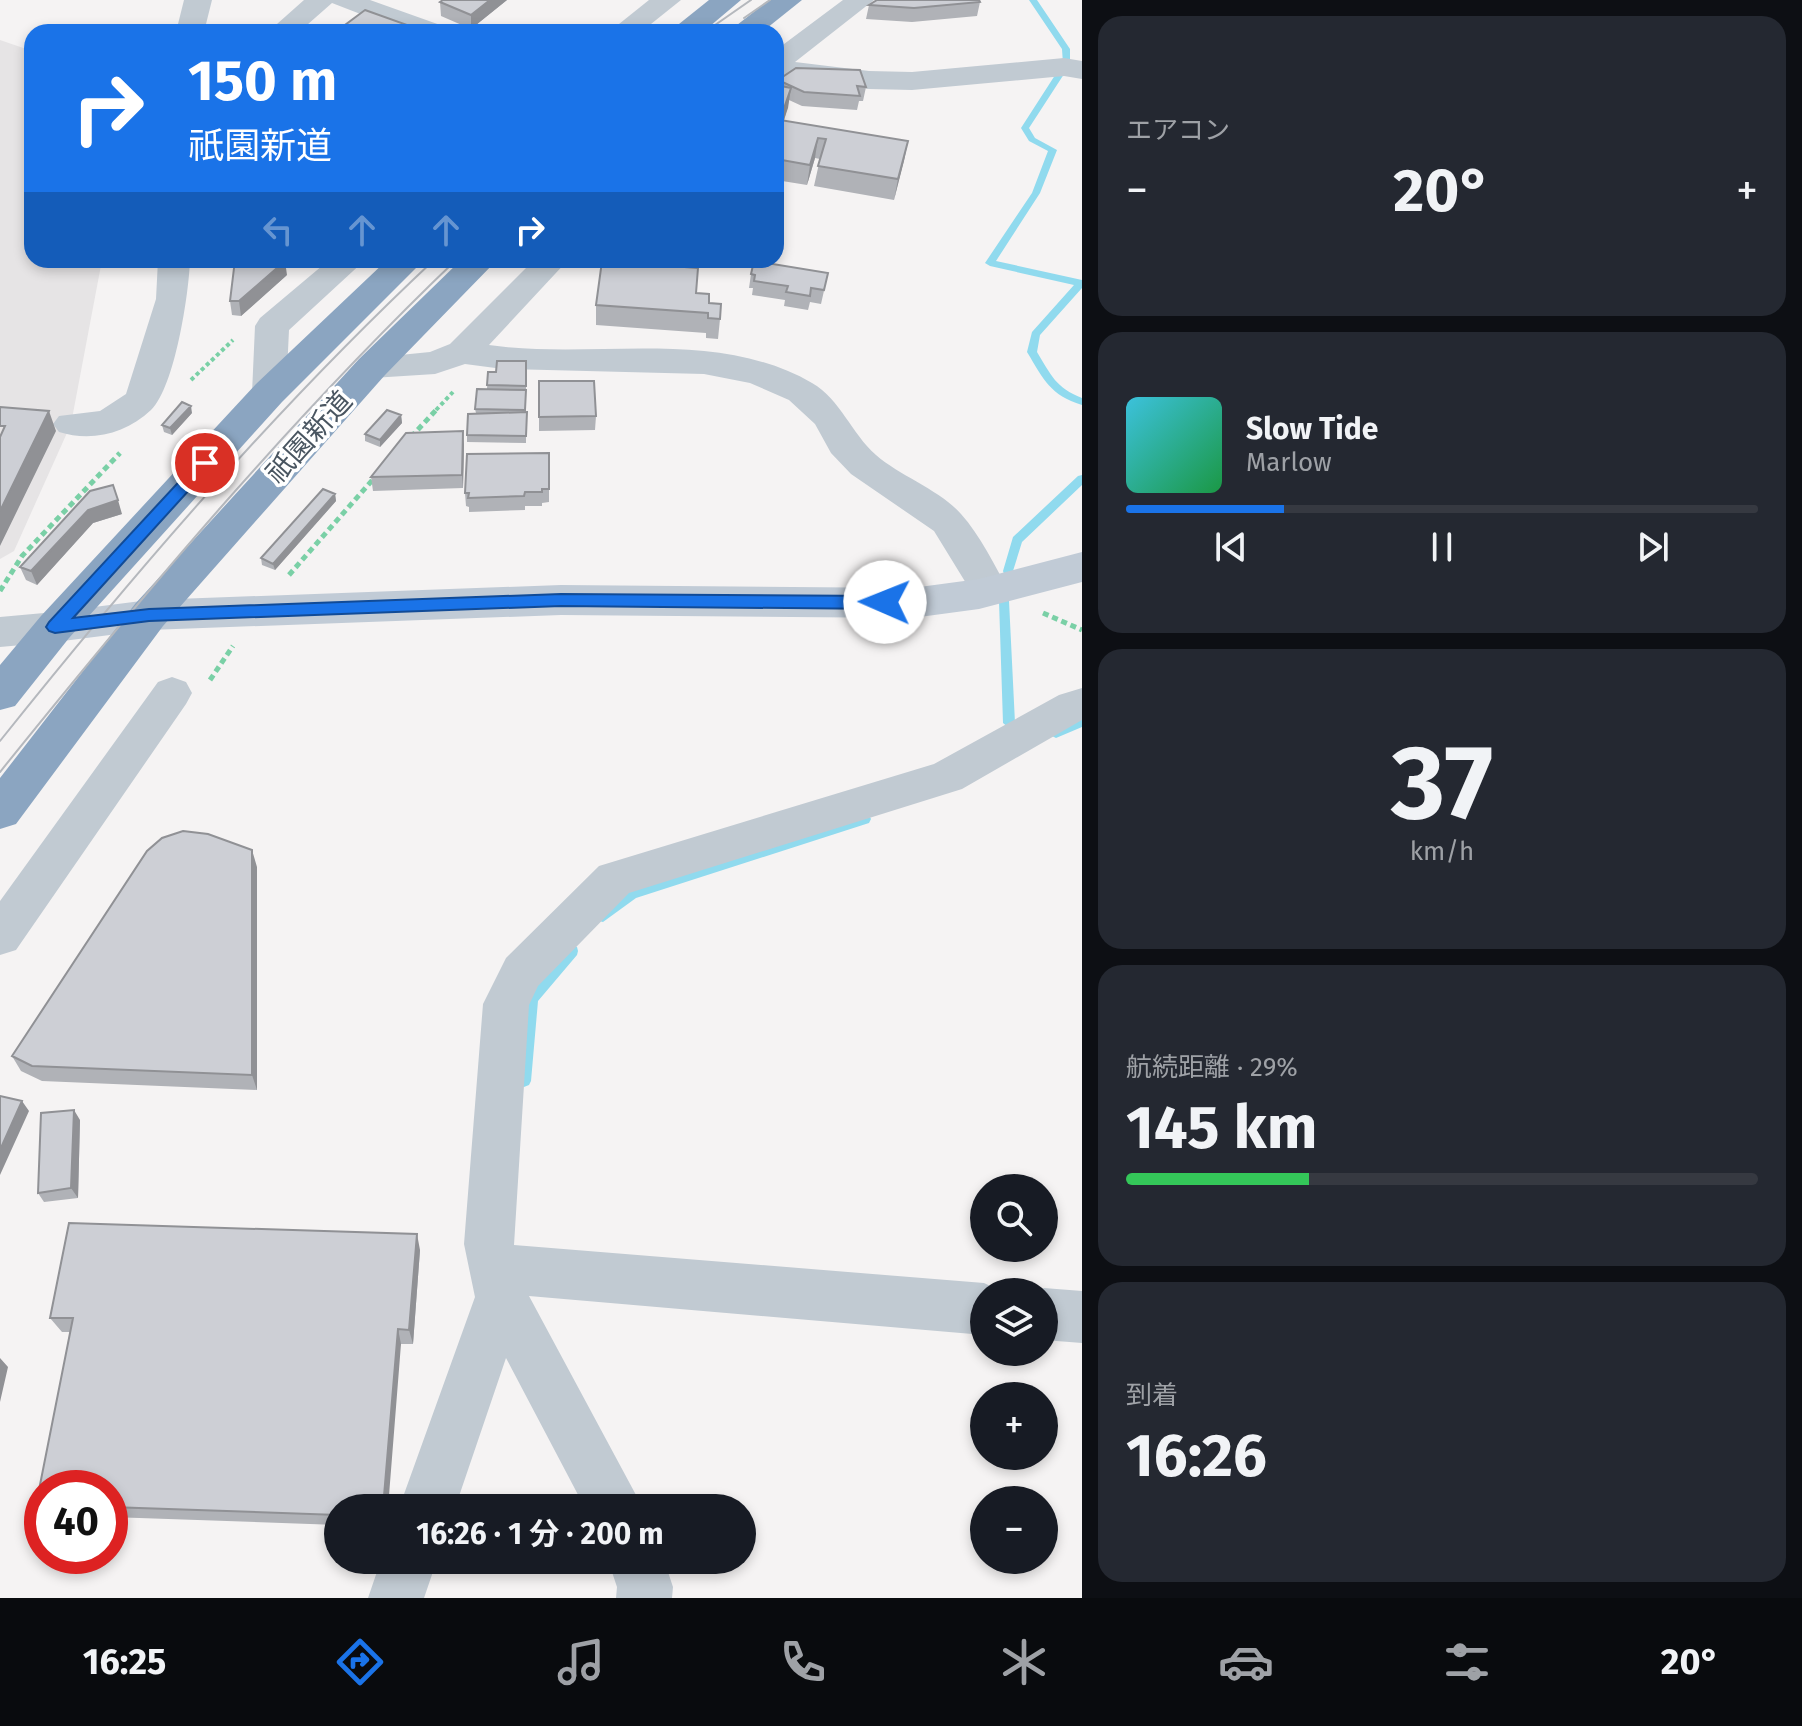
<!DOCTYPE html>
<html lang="ja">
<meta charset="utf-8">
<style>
body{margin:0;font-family:"Fira Sans","Noto Sans JP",sans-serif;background:#242831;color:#f1f3f6;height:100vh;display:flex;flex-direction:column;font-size:30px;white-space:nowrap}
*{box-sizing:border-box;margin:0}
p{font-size:26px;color:#9ea1a6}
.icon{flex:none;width:44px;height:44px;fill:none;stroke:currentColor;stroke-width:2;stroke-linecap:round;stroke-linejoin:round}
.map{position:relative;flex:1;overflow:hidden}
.side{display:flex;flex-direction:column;gap:16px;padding:16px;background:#0d0f14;width:720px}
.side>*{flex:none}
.guide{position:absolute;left:24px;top:24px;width:760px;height:244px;border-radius:24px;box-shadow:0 4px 12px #0003;background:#1a73e8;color:#fff;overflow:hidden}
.buttons{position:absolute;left:970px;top:1174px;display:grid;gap:16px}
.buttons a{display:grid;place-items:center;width:88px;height:88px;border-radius:50%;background:#171b24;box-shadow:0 4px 12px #0003;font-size:40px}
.speed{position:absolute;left:24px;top:1470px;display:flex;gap:16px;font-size:40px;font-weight:700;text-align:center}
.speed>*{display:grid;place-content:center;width:104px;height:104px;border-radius:50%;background:#171b24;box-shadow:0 4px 12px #0003;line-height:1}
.speed .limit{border:12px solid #d22;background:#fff;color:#111}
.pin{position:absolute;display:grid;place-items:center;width:68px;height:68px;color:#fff;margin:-34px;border:4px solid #fff;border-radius:50%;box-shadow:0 2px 8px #0007}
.me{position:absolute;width:88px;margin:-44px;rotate:271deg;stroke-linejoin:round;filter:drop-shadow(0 0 6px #0008)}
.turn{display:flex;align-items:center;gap:28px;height:168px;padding:0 32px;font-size:36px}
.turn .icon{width:104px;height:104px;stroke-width:2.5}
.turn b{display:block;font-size:56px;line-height:68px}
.lanes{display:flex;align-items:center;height:76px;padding:0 32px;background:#0003;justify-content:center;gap:40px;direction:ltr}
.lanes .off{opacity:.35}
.big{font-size:60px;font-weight:700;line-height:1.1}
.side .tile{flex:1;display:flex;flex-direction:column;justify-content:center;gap:12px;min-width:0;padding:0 28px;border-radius:24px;background:#242831}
.side .dial{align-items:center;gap:0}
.dial b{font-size:104px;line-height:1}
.song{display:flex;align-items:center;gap:24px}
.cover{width:96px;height:96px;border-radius:12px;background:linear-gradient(135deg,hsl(190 70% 55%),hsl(140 70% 35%))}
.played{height:8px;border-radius:4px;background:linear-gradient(90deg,#1a73e8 25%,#363941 25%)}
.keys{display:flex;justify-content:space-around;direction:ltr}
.heat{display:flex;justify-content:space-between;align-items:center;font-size:44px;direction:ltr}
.charge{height:12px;border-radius:6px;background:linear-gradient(90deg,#34c759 29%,#363941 0)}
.trip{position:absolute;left:324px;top:1494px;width:432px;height:80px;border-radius:40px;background:#171b24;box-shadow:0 4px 12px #0003;font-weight:700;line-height:80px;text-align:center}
.dock{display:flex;height:128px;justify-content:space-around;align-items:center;background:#090b0e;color:#9ea1a6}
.dock .icon{width:56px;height:56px}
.dock .on{color:#1a73e8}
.dock b{font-size:36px;color:#f1f3f6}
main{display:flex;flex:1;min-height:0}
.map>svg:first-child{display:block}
.education{fill:#e6e4e5}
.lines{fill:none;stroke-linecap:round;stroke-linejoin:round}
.stream{fill:#90daee;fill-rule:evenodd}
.path-far1{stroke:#7ad0a6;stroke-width:4;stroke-dasharray:4 3;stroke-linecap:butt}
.path{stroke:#7ad0a6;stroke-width:5;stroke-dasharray:6 4;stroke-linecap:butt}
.street{fill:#c1cad2;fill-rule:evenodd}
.secondary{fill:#c1cbd6;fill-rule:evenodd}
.highway{fill:#8ba5c1;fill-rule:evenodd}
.tram{stroke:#b5b8bd;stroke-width:2}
.wall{fill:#b0b2b7}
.shaded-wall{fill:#909195}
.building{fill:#cdcfd5;stroke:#909195;stroke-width:2}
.route{fill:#1a73e8;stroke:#114b97;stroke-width:2}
.labels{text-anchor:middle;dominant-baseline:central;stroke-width:7;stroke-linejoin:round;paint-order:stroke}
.street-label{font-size:28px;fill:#4a5661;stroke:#fff}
</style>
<main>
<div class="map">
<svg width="1082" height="1598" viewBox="0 0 1082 1598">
<rect width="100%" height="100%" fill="#f5f3f3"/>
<path class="education" d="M0 40 32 51V260H102L71 424 14 551 0 559Z"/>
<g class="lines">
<path class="stream" d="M1029 0H1037L1070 49V66L1063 64 1062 49Z
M1059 69 1066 71 1029 128 1035 138 1057 150 1040 193 996 261 1082 280V288L1040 335 1037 352C1051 375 1056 388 1082 398V405C1050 395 1044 380 1027 352L1032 332 1074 285 990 266 985 263 1032 193 1048 151 1029 141 1021 128Z
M1082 475V485L1022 542 1013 571 1012 574H1004L1003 571 1013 537 1078 476Z
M1004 597 1009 601 1015 723 1009 728 1003 723 999 601Z
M1082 717V727L1056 738 1052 736 1050 733 1052 730Z
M865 814 869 815 871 819 869 823 636 898 603 922 599 921 597 917 599 913 628 890Z
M572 945 577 947 578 951 577 955 538 1001 531 1081 529 1085 524 1087 519 1085 517 1081 525 999 567 947Z"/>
<path class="path-far1" d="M191 380 233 340
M436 410 453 392"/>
<path class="path" d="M411 437 438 408
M289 575 375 477
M0 591 22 556 120 453
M1043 613 1082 630
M210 680 233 646"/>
<path class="street" d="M184 0H212L204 32H176Z
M304 0H370L443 26 447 32H407L332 3 299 32H268Z
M649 0H681L641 32H609Z
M843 0H874L795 62 869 71 912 72 1064 58 1082 61V79L1064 76 912 90 869 89 776 77V50Z
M158 260H190C189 293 175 387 151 410 126 434 91 442 59 432L53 424 59 416 100 411 126 394 156 299Z
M329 260H365L289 330 286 393 281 401 269 405 257 401 252 393 255 326 260 318Z
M534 260H568L489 345C594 360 715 327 812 383 841 400 851 433 876 455 900 476 940 490 961 514 980 535 995 566 1009 591L1003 601 990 605 977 601 934 531 851 474 831 453 815 424 789 400 750 383 704 374 503 369 465 364 435 374 372 378 360 375 355 367 360 359 430 352 450 344Z
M55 612 69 617 74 627 69 637 55 642 0 647V617Z
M172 677 186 682 192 693 186 704 16 950 0 955V901L158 682Z
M1082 688V720L962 789 629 893 538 986 529 1005 514 1245 984 1283 1003 1292H984V1335L529 1296 643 1508H585L506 1358 455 1508H399L475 1297 464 1244 483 1004 506 958 599 866 934 764 1059 695Z
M1044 1288 1082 1291V1343L1044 1340V1292H1035Z
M381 1560H437L424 1598H368Z
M608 1560H664L673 1587 672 1598H616L617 1587Z"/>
<path class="secondary" d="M1082 552V582L979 609 912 618 561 615 149 630 55 642 41 638 35 627 41 616 55 612 149 600 561 585 912 588 979 579Z"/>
<path class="highway" d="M709 0H741L703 32H669Z
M769 0H802L762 32H728Z
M387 260H424L282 402 69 638 15 706 0 710V665L41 616 256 384Z
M461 260H497L385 375 163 626 16 824 0 829V778L135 604 359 359Z"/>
<path class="tram" d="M744 18 770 0
M705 32 751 0
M0 741C135 572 276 408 434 260
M0 772C144 593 290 419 456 260"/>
</g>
<path class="wall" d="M507 0 471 29 441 16 440 2Z
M980 2 977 16 912 22 866 19 869 5Z
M778 80 866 87 863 101H859L857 110 802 106 789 100 784 121 908 141 894 200 814 186 820 159 815 158 807 185 776 180V85H777Z
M608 260H645L696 293 709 303 720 319 718 339 706 338V333L596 325V305Z
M828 273 821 304 810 302 808 310 784 306 785 300 752 295 753 288H749L751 274Z
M287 275 241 316 232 315 230 301Z
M526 361V443L467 442V435L476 413 475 409 487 389 488 372H496Z
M539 381 596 416 595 430 539 431Z
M192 413 172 435 164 432 162 425Z
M401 415 402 423 380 447 365 441V434Z
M464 444 463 488 373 491 371 477Z
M549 453V502L542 503V506H525V510L469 512V507L466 506 465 493Z
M90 491 122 514 93 523 37 585 26 580 20 567Z
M335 494 336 501 275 570 262 565 261 558Z
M257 867V1090L42 1081 21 1071 12 1056Z
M80 1120 78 1198 44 1202 38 1193Z
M420 1250 413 1344H401L338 1508V1525L110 1517V1488H42V1510L36 1505 70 1332H62L50 1318Z"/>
<path class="shaded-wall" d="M490 0H507L471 29V15Z
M791 88 788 108 777 140 780 120Z
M818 138 815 158 807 185 810 165Z
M908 141 904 161 894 200 898 179Z
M285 261 287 275 241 316 239 301Z
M191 406 192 413 172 435 170 428Z
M49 411 56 431 0 546V511Z
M401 415 402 423 380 447V440Z
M463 431 464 444 463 488 462 475Z
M335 494 336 501 275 570 273 564Z
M118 500 122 514 93 523 37 585 31 571 88 510Z
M252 850 257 867V1090L252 1075Z
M22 1101 29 1111 0 1175V1150Z
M74 1110 80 1120 78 1198 71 1188Z
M417 1234 420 1250 413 1344 409 1330Z
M398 1329 401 1344 388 1508H383Z
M0 1358 8 1367 0 1402Z"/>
<path class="building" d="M443 0H490L471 15 440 2Z
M877 0H979L980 2 914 8 869 5Z
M365 10 410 26 403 32H350V31L341 28Z
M796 68 860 70 866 87 857 86 860 96 804 92 778 80Z
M776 85 791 88 780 120 908 141 898 179 818 166 826 139 818 138 810 165 776 159Z
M235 260H285V261L239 301H230Z
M613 260H645L666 265 624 262Z
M602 261 698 268 696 293 709 294V303L721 304 720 319 708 318V313L596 305Z
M754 261 828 273 824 290 811 288 810 296 786 292 788 286 754 281 755 275 751 274Z
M497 361H526V386L487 385 488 372H496Z
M539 381H594L596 416 539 417Z
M477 389 526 390 525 410 475 409Z
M182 402 191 406 170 428 162 425Z
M0 407 49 411 0 511V437L5 426H0Z
M387 410 401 415 380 440 365 434Z
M527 412 526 436 467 435 468 414Z
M463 431 462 475 371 477 406 433Z
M549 453V489H542V492H525L524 496 468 498 469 493H465L467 454Z
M113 485 118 500 88 510 31 571 20 567 90 491Z
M323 489 335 494 273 564 261 558Z
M183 831 208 834 252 850V1075L32 1066 12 1056 147 851 162 838Z
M0 1096 22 1101 0 1150Z
M74 1110 71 1188 38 1193 41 1113Z
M69 1223 417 1234 409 1330 398 1329 383 1508H338V1515L110 1507V1488H42V1505H36L73 1318H50Z"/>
<path class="route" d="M205 458 213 463 210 467 73 618 149 609 561 594 885 596 894 602 885 609 561 606 149 621 55 633 49 631 46 627 49 622 199 460Z"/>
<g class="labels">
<g class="street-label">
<text transform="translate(309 437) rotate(-48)">祇園新道</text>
</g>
</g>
</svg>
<div class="buttons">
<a><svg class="icon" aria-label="search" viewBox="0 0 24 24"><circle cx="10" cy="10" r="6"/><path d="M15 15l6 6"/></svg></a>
<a><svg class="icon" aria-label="layers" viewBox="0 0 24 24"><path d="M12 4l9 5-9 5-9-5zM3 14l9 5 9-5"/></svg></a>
<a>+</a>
<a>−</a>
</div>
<div class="speed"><div class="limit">40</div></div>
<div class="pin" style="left:205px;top:463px;background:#d93025"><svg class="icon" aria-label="arrive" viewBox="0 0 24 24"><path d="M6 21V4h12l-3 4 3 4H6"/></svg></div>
<svg class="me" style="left:885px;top:602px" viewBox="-20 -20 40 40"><circle r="19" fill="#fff"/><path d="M0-13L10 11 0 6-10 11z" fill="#1a73e8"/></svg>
<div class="trip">16:26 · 1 分 · 200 m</div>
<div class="guide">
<div class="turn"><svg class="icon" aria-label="right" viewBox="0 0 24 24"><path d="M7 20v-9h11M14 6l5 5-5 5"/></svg><div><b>150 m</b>祇園新道</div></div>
<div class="lanes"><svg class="icon off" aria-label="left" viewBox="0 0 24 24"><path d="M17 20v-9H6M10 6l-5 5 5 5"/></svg><svg class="icon off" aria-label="ahead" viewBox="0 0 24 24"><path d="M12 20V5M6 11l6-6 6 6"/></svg><svg class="icon off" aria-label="ahead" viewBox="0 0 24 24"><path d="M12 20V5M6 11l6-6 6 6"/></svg><svg class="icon" aria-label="right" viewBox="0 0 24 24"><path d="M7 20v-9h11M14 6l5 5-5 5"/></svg></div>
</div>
</div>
<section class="side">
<div class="tile"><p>エアコン</p>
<div class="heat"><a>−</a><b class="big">20°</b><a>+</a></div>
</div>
<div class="tile">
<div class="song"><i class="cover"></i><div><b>Slow Tide</b><p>Marlow</p></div></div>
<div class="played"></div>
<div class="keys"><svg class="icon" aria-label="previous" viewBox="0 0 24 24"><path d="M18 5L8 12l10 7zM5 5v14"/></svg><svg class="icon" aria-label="pause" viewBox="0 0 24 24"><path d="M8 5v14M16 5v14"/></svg><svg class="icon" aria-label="next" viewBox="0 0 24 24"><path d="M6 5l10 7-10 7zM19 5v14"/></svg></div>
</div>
<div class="tile dial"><b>37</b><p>km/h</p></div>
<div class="tile"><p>航続距離 · 29%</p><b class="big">145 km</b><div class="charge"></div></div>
<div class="tile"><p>到着</p><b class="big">16:26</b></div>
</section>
</main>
<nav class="dock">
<b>16:25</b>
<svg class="icon on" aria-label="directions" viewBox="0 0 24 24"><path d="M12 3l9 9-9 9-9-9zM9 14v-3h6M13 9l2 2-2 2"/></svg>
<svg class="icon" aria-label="music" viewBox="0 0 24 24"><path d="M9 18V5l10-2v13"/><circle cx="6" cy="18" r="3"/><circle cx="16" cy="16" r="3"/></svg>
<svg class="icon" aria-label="phone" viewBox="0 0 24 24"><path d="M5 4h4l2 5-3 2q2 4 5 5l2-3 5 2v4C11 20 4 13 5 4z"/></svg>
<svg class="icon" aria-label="climate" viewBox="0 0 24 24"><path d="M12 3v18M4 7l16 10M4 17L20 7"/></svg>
<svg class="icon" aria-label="car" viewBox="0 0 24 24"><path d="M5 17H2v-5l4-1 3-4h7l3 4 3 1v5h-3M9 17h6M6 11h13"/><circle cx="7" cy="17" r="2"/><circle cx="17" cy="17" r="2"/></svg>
<svg class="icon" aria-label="filters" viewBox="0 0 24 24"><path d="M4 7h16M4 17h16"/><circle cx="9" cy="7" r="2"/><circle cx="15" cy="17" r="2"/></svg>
<b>20°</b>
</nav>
